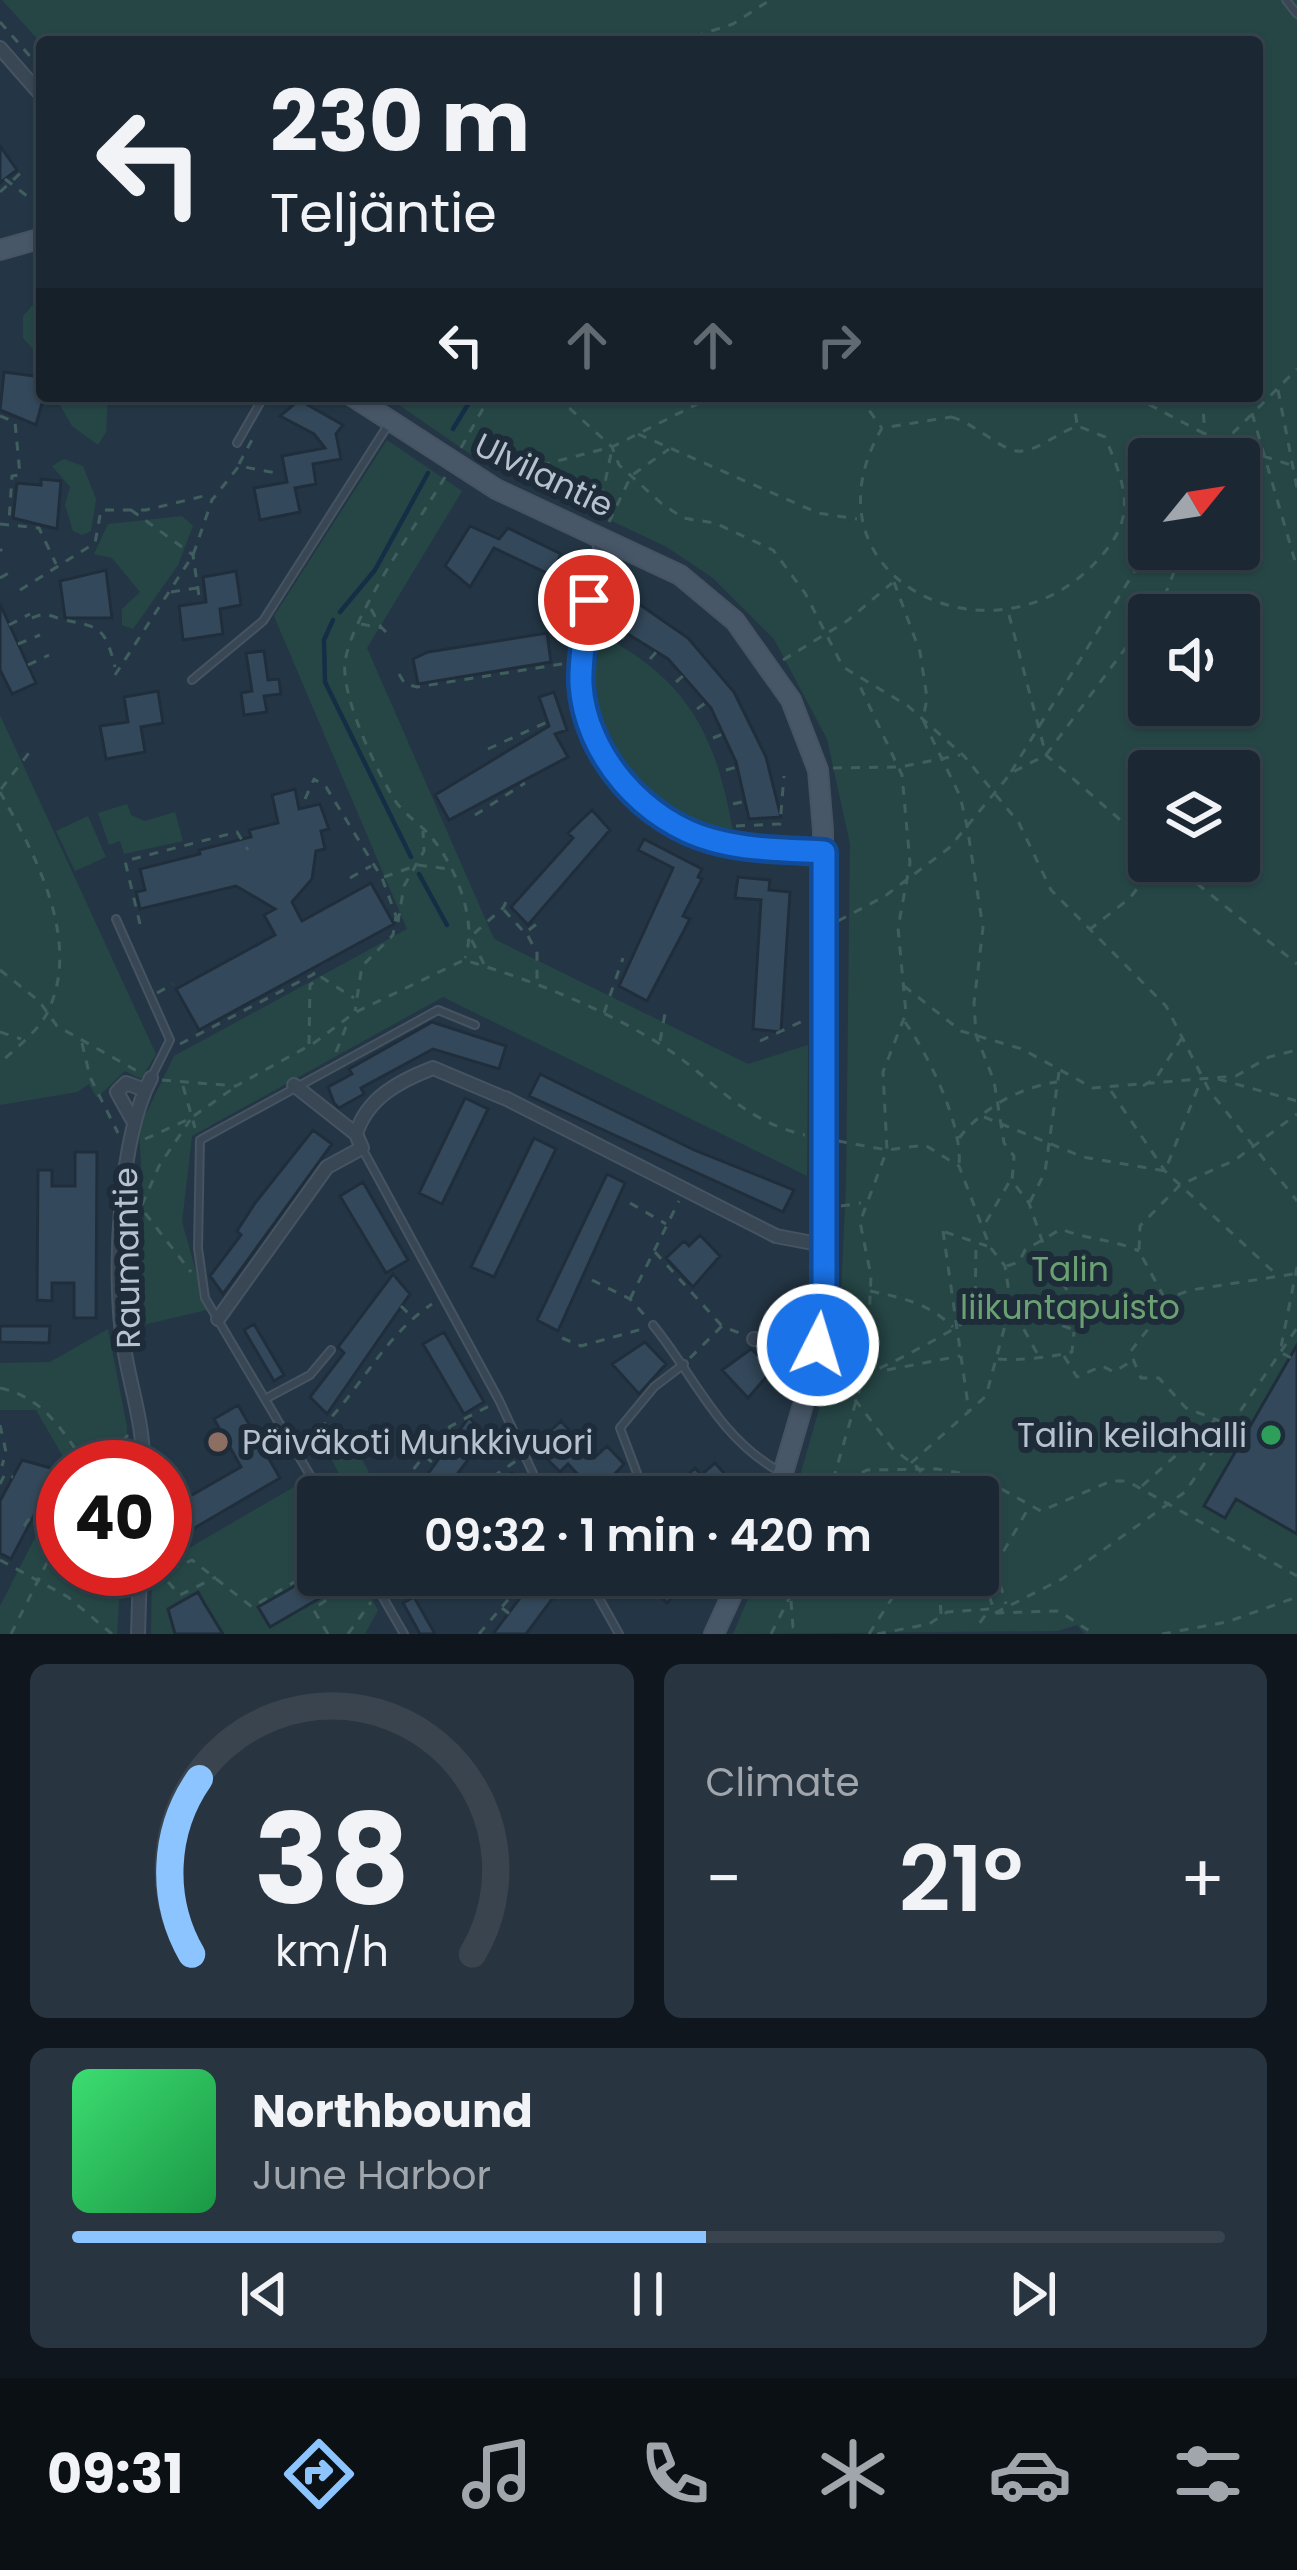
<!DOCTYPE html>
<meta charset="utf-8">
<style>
body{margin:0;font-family:Poppins,sans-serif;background:#283440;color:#f1f3f6;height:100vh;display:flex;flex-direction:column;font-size:45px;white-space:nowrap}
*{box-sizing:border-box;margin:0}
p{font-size:39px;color:#a0a6ac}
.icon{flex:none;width:66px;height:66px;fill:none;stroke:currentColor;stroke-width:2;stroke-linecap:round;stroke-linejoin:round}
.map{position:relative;height:1634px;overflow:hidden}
.side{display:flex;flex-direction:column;gap:30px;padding:30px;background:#0f161d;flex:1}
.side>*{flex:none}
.hud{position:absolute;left:36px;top:36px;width:1227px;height:366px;border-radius:12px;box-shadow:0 3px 9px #0004,0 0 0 3px #39444f;background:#1b2834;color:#f1f3f6;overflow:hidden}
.needle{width:78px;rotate:60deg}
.tools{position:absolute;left:1128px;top:438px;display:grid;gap:24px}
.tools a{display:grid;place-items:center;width:132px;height:132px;border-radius:12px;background:#1b2834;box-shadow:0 3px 9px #0004,0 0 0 3px #39444f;font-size:60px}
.speed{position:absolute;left:36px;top:1440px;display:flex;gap:24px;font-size:60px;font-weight:700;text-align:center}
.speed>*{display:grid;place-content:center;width:156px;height:156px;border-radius:50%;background:#1b2834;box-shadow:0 3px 9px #0004,0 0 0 3px #39444f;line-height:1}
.speed .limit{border:18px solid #d22;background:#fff;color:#111}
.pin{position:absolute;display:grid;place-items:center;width:102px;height:102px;color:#fff;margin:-51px;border:6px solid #fff;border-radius:50%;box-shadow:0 3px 12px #0007}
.me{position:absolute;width:132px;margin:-66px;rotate:5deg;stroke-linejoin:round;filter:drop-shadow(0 0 9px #0008)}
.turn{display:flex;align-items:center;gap:42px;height:252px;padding:0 36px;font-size:54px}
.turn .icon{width:156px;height:156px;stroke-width:2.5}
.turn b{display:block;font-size:84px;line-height:102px}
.lanes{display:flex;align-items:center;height:114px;padding:0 36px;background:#0003;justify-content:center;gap:60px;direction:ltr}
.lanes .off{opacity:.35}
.big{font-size:90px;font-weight:600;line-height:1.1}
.side .widget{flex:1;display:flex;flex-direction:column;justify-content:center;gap:18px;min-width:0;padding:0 42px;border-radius:18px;background:#283440}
.side .dial{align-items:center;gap:0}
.dial svg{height:312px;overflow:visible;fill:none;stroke:#39444f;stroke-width:7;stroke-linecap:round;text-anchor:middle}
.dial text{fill:#f1f3f6;stroke:none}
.song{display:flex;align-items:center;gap:36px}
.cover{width:144px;height:144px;border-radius:18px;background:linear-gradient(135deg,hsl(140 70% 55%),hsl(140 70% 35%))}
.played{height:12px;border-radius:6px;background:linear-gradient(90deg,#8bc4ff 55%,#39444f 55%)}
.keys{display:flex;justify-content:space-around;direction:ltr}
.heat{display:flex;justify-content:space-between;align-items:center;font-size:66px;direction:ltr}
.side .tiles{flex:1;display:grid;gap:30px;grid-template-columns:1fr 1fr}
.widget:last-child{grid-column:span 2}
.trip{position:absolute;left:297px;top:1476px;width:702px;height:120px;border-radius:12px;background:#1b2834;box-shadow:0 3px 9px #0004,0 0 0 3px #39444f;font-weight:600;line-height:120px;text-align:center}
.tabs{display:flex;height:192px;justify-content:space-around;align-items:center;background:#0b1015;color:#a0a6ac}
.tabs .icon{width:84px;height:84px}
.tabs .selected{color:#8bc4ff}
.tabs b{font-size:54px;color:#f1f3f6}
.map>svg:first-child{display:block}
.green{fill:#264646;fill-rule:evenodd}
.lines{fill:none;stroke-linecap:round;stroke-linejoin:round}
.stream{stroke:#152e45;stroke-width:4.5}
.building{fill:#33485a;stroke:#202e3c;stroke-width:3}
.lane-casing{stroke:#465361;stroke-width:10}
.street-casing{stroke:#465361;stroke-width:16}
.secondary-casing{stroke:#465361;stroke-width:22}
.path{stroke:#405e5d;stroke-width:3;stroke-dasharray:9 9;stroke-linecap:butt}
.lane{stroke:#394755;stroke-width:6}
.street{stroke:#394755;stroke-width:12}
.secondary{stroke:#475768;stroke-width:18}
.route-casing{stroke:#114b97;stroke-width:30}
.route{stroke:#1a73e8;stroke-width:21}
.leisure-dot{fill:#2e9e5b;stroke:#1e2c3a;stroke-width:4.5}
.education-dot{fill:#8d6e63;stroke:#1e2c3a;stroke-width:4.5}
.labels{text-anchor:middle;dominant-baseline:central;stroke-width:12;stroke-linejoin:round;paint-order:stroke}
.street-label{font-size:33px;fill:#b7c2ce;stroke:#1e2c3a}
.park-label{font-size:33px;fill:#6ba172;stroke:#1e2c3a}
.poi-label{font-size:33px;fill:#b7c2ce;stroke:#1e2c3a;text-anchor:end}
</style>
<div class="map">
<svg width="1297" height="1634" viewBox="0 0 1297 1634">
<rect width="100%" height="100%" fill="#243645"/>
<path class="green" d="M2 0H1297V1634H1085L1077 1625 1058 1631 733 1634 758 1575H978V1497H794L839 1339 846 1185 850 844 827 739 774 639 713 578 665 546 473 456 386 396H1257V42L42 44ZM1149 459H1239V549H1149ZM1149 615H1239V705H1149ZM1149 771H1239V861H1149Z
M42 271V359L23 338V316L38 299 37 274Z
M108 396 106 432 98 445 72 426 56 398Z
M387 440 462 491 367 648 494 939 748 1064 808 1045 807 1176 443 997 192 1136 182 1222 207 1310 138 1326 137 1250 144 1217 139 1128 174 1056 407 929 274 616Z
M64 459 83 466 96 499 91 531 82 535 73 531 65 505 70 487 52 466Z
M182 516 193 526 178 565 133 629 122 625V609L140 592 112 558 94 554 108 524Z
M594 631C690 680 716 734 734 837 632 819 580 729 594 631Z
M0 715 156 1054 141 1079 125 1071 97 1098 89 1084 77 1092 0 1105Z
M127 804 131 815 145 821 175 812 183 841 124 854 120 841 109 845 98 813Z
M88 816 106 857 75 871 56 831Z
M108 1329 127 1427 126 1467H69L36 1410H0V1363L50 1362Z
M354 1445 379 1491 351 1497 331 1458Z
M306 1480 318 1502V1575H348L354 1584 361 1580 378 1610 365 1634H151L152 1570 165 1569V1562Z
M63 1483V1569H121L117 1634H0V1606Z"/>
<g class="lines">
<path class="stream" d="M453 429 473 396
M340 612 375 570 428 473
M333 620 324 640 325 682 411 857
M419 874 447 925"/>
</g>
<path class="building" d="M0 146 17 170 0 183Z
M4 372 42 377 44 396 36 425 0 410Z
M299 400 343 425 336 434 341 459 313 464 316 484 295 488 300 512 260 520 254 488 287 482 282 456 325 448 314 434 280 416Z
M41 479 61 481 57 529 13 518 17 483 41 485Z
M470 526 499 539 508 528 561 554 551 575 494 548 470 587 445 566Z
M106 570 112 618H65L60 581Z
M236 571 241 605 220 609 223 634 183 640 179 606 206 602 203 577Z
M626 595 688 638 734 692 766 757 781 817 749 819 736 762 711 708 668 659 610 623Z
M0 604 36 683 12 694 0 670Z
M547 633 551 662 418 684 413 659 428 652Z
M264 651 268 680 279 679 281 694 264 696 267 712 244 715 241 693 252 691 246 653Z
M158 691 163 723 141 727 145 752 106 759 100 726 128 722 124 697Z
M554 692 567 730 555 734 568 757 449 820 435 795 549 726 539 697Z
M295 789 299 809 320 804 329 829 321 831 325 849 316 851 312 879 292 902 302 921 371 883 394 924 199 1030 176 989 275 935 264 915 275 909 236 886 140 909 136 892 145 890 140 869 200 854 199 850 251 837 249 830 278 823 272 795Z
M592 810 610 830 528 925 511 907 573 838 568 833Z
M644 839 702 869 698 877 702 879 683 916 690 919 647 1001 619 986 673 868 638 850Z
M738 877 770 880 769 890 790 892 781 1032 753 1029 761 900 735 898Z
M432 1022 506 1046 499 1069 433 1049 361 1088 364 1094 339 1108 334 1103 328 1087 352 1074 349 1069Z
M540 1074 694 1150 794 1190 783 1212 529 1096Z
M465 1098 488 1109 442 1204 419 1193Z
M313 1130 332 1144 223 1294 210 1276 241 1235 237 1231 255 1203Z
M534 1138 556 1149 494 1277 471 1267Z
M75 1152H97L96 1318H74V1283H52V1301L37 1300 38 1170H52V1186H75Z
M607 1174 625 1183 558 1331 537 1320Z
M363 1182 408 1260 386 1273 340 1196Z
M700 1235 720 1256 693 1287 666 1258 684 1241 689 1246Z
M393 1274 410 1294 327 1414 310 1397 344 1353 338 1347Z
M254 1324 284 1375 274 1381 244 1330Z
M0 1326H50L49 1343 0 1342Z
M444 1332 484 1402 464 1414 423 1344Z
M645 1342 666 1364 639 1394 612 1364Z
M1297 1345V1534L1236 1499 1225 1518 1204 1506Z
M751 1349 773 1369 748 1398 722 1370Z
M238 1405 280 1478 186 1533 171 1507 241 1467 214 1419Z
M469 1417 486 1436 440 1497H411Z
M561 1421 569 1430 560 1439 579 1458 587 1451 594 1458 607 1446 624 1464 596 1494 568 1464 560 1472 534 1446Z
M22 1460 58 1470 11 1559 0 1553V1501Z
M715 1463 731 1481 713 1497H692L679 1483 695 1468 701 1475Z
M512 1473 526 1497H495L489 1487Z
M314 1575H333L339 1587 270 1627 258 1607Z
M537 1575 562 1586 526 1634H493Z
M641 1575H693L667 1603Z
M198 1592 204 1603 223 1634H175L168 1609Z
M414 1597 435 1634H420L403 1603Z"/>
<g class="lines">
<g class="lane-casing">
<path id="lane" d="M1286 0 1297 14
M237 443 264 396
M192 680 263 621 388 425
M116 919 170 1040 151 1078
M363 1150 499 1400 544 1497
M653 1325C695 1377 718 1436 777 1470
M265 1399 310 1375 331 1350
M323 1497 205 1298 198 1248 200 1140 438 1010 475 1025
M646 1497 620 1428 654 1387 684 1364
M370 1575 404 1634
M586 1575 619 1634
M710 1575 727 1595"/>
</g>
<g class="street-casing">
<path id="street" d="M0 48 42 96
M603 538C567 653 570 802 712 840 747 850 787 850 823 852
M294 1085 356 1134
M505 1098 776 1236 823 1245
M132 1119 117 1092 126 1083 145 1090
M218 1319 327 1167 362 1148 356 1134C367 1098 399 1081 433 1068L504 1098
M754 1339 819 1345
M143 1467C144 1421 129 1385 123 1341 113 1272 119 1139 151 1078
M138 1634 140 1569"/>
</g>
<g class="secondary-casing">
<path id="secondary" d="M0 250 42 238
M352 396 496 489 680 575 735 621 791 700 818 770 823 830V1302L815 1364 776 1497
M714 1634 741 1575"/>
</g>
<path class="path" d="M0 22 42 70
M677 42 733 24 770 0
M5 179 27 196
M0 192 26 168
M1278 390 1297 488
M556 396 612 447 619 465 661 503 683 518 715 523 773 550 805 593 843 667 908 706 964 756 1019 823 1051 890 1166 1006 1209 1090 1297 1201
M859 396 881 427
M1073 396 1077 424
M1133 396 1220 442 1297 467
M1202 396 1207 459
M1247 396 1297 568
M0 416 15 422 20 475 12 476 9 521
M951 417C974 422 1004 454 1022 451 1040 449 1059 432 1078 426L1105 437C1130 496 1137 522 1089 569 984 669 797 574 882 428Z
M638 434 818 513 857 519
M461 448 490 396
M1207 459 1297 369
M239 464 254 436
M506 474 612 447 713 396 796 402 829 396
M445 477C418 523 352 614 345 662 341 697 376 769 394 799 404 815 421 824 432 838 456 867 478 922 465 958
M131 510 193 555 200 603
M598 516 612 449
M609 522 631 476 669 449
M0 524 39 528 56 564
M1126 528 1149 527
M0 551 2 549
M0 578 12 571
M894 582 920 652 927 698 923 720 960 796 967 826 983 928 974 1003 976 1035 994 1081 1004 1143 1014 1156 1012 1181 1029 1203 1052 1269 1088 1319
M20 590 95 543 101 510H146L204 496 212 500
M171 592 197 588
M371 609 381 627
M1009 615 1046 755 1149 845
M32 618C46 612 47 615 61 619 98 628 104 623 115 667
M361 624 382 628 392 638
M9 625 30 614
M604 630 627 586
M622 639 626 631
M18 644 40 635
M650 659 657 651
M783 660 847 621 892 583
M28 665 49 655
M399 674 405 684 417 687 568 663
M115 675 193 555 212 500 239 466 276 473
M676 682 684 675
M697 709 707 702
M713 738 725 733
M488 749 547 722
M833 768 900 767 960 755
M726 770 737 767
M1011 772 1136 569 1141 528
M1 789 32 749
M0 792C35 854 84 944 46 1015 35 1034 16 1048 0 1063
M305 799 314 779 326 787 382 878 396 916 393 935 362 966 355 1011
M733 804 746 801
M475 815 525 783
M736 826 780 824 784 776
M1169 861 1297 964
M384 877 418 865 449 869
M350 878 371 866
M504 910 525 933 543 919
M838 921 885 896 949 848 1011 773 1046 755 1165 595 1183 549
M398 922 404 886 424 851 423 831
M140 924 125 861 237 832 248 850
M1089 930 1130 898 1158 861
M528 936 537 953V983
M484 964 470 937 503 908 510 894
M0 970 39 1001 57 1026 137 1071
M321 977 354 998
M904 986 961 1031 1022 1049 1093 1088 1236 1076 1269 1057 1297 1050
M157 993 173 984
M604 1013 623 958
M905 1022C929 1056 963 1125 959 1166
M0 1032 21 1039
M660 1041 666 1008
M760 1041 807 1019
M82 1043 90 1077 118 1133
M180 1044 314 974 312 969
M309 1044 310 985 321 977
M336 1052 348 1022
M1218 1079 1297 1101
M162 1080 236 1086 314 1043 354 1013 464 960C532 980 603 1008 663 1046 714 1079 740 1120 805 1135
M183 1086 195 1128
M1143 1086 1156 1078 1185 1033
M1111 1091 1165 1171 1278 1276
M984 1117 1083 1157 1165 1171 1201 1080
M959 1138C984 1107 1018 1088 1057 1082
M145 1139 191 1118 235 1087
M838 1141 887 1150 925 1145 959 1166 990 1247 1005 1266 1011 1306 1038 1355
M134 1199 191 1272
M1030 1202 1045 1172 1059 1072
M630 1203 666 1224
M142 1205 159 1166 190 1120
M841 1206 861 1203
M986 1222 1011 1179
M943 1231 969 1412
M945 1232 987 1246
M655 1252 722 1326
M1007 1266 1019 1262 1025 1250 1061 1229C1088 1240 1113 1239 1139 1251
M1297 1267 1280 1352 1297 1361
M592 1280 630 1299 648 1319
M870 1291C903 1298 928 1303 953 1327
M1164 1297 1139 1251 1140 1226 1180 1185 1235 1160 1297 1114
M630 1299 679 1201
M401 1306 411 1316
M1012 1306 1074 1330 1088 1319 1149 1315 1152 1324 1130 1352 1141 1378H1159L1186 1408 1230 1425
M975 1313 976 1245
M1127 1313 1191 1290 1293 1274
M562 1338 581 1346 646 1328
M1064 1356 1077 1377 1102 1366 1114 1372 1135 1359
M690 1358 722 1326 744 1335
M998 1359C1018 1361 1054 1357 1072 1352L1074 1332
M887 1370 960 1356
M833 1371 892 1448 917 1467 940 1497
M863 1375C877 1372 969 1323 975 1314L1001 1323
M0 1388C45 1398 63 1432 88 1467
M0 1425 6 1452 2 1466
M449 1429 457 1436
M306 1441C356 1402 378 1340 432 1304
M425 1456 435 1465
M911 1463 986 1396 1010 1307
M73 1467 83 1463
M98 1467 128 1435
M165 1470 168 1469
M854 1476 856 1497
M403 1483 414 1493
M0 1484 5 1474 13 1477
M794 1485 829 1489 867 1470 937 1469 978 1476 1041 1511 1111 1481H1127L1297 1576
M1142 1486 1215 1420
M391 1497 447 1428 489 1406
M463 1497 516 1461
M620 1497 634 1488
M828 1497 867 1364 871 1276 860 1222 887 1150 883 1072 906 1013 898 928 910 863 902 775 858 682
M961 1497 972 1478
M24 1526 63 1473
M165 1540 183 1528
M0 1560 68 1597 112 1634
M978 1562 995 1613 1059 1611 1094 1634
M995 1567 1006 1604
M154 1577 192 1560 252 1607 318 1568
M168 1582 180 1595 216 1577
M387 1587 398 1575
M750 1590C783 1599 829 1586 861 1575
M791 1601 793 1627 800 1634
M502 1608 511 1615
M995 1613 1062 1579 1185 1492 1297 1328
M941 1614 939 1584 971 1582 995 1566 1028 1509
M11 1634 63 1531
M328 1634 313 1609 349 1585 343 1575
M348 1634 371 1602
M479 1634 529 1575
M771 1634 801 1575
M869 1634 907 1575
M877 1634 929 1624 947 1612 990 1609 976 1628
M1162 1634 1227 1622 1297 1597"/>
<use href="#lane" class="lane"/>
<use href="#street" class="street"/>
<use href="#secondary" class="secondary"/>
</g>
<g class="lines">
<g class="route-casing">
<path id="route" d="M589 600C586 628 580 656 581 684 585 755 645 822 712 840 747 850 787 850 824 852V1302L818 1345"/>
</g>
<use href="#route" class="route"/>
</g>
<circle class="leisure-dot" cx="1271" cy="1435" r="12"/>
<circle class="education-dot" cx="218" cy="1442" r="12"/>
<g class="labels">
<g class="street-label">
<text transform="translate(544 475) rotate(26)">Ulvilantie</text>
<text transform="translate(127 1258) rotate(-91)">Raumantie</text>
</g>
<g class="park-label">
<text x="1070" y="1269">Talin<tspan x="1070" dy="38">liikuntapuisto</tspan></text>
</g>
<g class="poi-label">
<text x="1247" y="1435">Talin keilahalli</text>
<text x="242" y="1442" text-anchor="start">Päiväkoti Munkkivuori</text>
</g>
</g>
</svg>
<div class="tools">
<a><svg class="needle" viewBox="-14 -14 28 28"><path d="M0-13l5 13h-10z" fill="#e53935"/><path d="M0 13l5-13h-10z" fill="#a0a6ac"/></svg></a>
<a><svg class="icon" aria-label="sound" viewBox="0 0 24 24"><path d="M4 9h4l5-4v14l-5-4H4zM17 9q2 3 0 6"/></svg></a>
<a><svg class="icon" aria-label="layers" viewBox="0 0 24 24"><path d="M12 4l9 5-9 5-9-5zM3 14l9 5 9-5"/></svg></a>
</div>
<div class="speed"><div class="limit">40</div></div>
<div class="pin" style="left:589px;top:600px;background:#d93025"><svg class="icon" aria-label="arrive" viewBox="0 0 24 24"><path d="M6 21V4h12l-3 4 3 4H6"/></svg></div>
<svg class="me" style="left:818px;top:1345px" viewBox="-20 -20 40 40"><circle r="17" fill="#1a73e8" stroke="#fff" stroke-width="3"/><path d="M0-11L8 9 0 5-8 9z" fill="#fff"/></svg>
<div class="trip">09:32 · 1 min · 420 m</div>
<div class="hud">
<div class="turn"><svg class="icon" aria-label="left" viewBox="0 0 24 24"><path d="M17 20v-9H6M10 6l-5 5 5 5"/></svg><div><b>230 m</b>Teljäntie</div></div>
<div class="lanes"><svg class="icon" aria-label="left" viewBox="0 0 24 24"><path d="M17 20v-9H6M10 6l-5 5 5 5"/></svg><svg class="icon off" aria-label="ahead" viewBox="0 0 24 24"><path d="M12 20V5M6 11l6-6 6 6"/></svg><svg class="icon off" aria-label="ahead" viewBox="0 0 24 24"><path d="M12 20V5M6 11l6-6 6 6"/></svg><svg class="icon off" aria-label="right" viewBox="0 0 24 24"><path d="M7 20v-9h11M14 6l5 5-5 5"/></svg></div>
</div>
</div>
<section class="side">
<div class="tiles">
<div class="widget dial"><svg viewBox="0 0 100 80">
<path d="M14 69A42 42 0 1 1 86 69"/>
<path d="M14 69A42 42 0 0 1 16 24" stroke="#8bc4ff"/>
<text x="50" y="56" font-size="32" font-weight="700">38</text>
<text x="50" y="72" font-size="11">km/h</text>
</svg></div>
<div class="widget"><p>Climate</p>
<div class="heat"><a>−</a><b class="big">21°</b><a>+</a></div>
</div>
<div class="widget">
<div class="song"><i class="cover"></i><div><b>Northbound</b><p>June Harbor</p></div></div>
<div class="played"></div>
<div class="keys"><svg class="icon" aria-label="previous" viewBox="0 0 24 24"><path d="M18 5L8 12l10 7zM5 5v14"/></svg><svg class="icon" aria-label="pause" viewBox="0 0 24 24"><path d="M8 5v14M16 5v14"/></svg><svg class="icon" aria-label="next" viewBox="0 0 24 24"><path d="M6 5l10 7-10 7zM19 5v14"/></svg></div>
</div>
</div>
</section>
<nav class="tabs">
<b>09:31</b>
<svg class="icon selected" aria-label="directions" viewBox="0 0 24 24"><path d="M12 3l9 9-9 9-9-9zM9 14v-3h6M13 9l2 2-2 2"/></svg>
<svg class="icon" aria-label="music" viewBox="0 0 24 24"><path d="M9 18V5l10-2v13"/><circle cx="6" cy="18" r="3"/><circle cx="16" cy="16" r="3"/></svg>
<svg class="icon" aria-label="phone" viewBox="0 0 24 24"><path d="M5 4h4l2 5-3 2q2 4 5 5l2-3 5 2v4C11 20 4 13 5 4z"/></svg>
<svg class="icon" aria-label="climate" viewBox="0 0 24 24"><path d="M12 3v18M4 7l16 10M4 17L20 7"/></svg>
<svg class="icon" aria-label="car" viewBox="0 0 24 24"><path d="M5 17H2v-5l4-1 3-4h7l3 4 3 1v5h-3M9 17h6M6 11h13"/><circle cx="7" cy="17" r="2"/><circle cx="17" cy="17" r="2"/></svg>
<svg class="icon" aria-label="filters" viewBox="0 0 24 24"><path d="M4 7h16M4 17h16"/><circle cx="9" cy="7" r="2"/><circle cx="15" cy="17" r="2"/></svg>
</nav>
